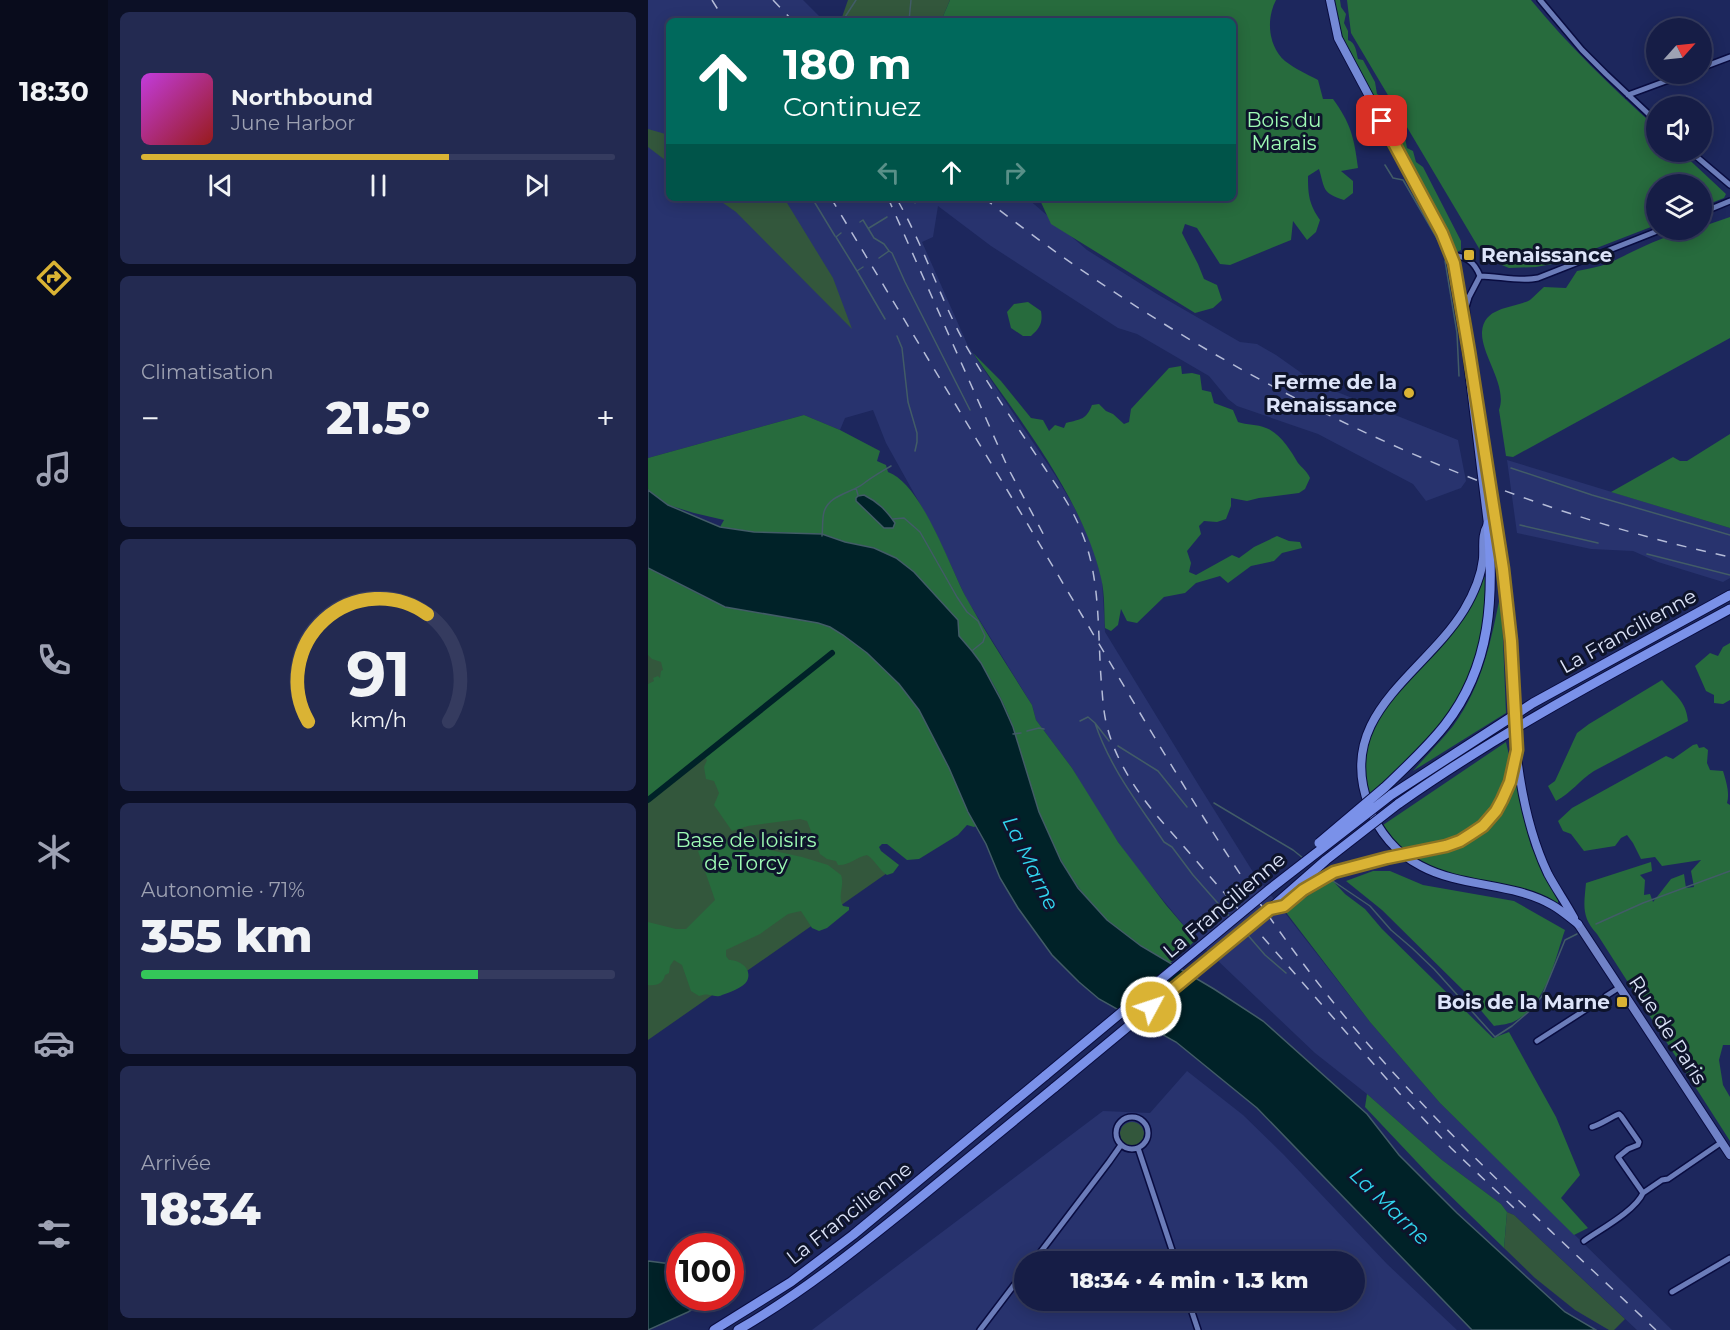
<!DOCTYPE html>
<html lang="fr">
<meta charset="utf-8">
<style>
body{margin:0;font-family:Montserrat,sans-serif;background:#232a51;color:#f1f3f6;height:100vh;display:flex;flex-direction:column;font-size:22px;white-space:nowrap}
*{box-sizing:border-box;margin:0}
p{font-size:20px;color:#9ea2b3}
.icon{flex:none;width:33px;height:33px;fill:none;stroke:currentColor;stroke-width:2;stroke-linecap:round;stroke-linejoin:round}
.map{position:relative;flex:1;overflow:hidden}
.drawer{display:flex;flex-direction:column;gap:12px;padding:12px;background:#0c1026;width:540px}
.drawer>*{flex:none}
.guide{position:absolute;left:18px;top:18px;width:570px;height:183px;border-radius:9px;box-shadow:0 3px 15px #0003,0 0 0 2px #353b5f;background:#00695c;color:#fff;overflow:hidden}
.needle{width:39px;rotate:63deg}
.fabs{position:absolute;left:998px;top:18px;display:grid;gap:12px}
.fabs a{display:grid;place-items:center;width:66px;height:66px;border-radius:50%;background:#161d46;box-shadow:0 3px 15px #0003,0 0 0 2px #353b5f;font-size:30px}
.speed{position:absolute;left:18px;top:1233px;display:flex;gap:12px;font-size:30px;font-weight:700;text-align:center}
.speed>*{display:grid;place-content:center;width:78px;height:78px;border-radius:50%;background:#161d46;box-shadow:0 3px 15px #0003,0 0 0 2px #353b5f;line-height:1}
.speed .limit{border:9px solid #d22;background:#fff;color:#111}
.pin{position:absolute;display:grid;place-items:center;width:51px;height:51px;color:#fff;margin:-26px;border-radius:12px;box-shadow:0 3px 9px #0006}
.me{position:absolute;width:66px;margin:-33px;rotate:50deg;stroke-linejoin:round;filter:drop-shadow(0 0 4px #0008)}
.turn{display:flex;align-items:center;gap:21px;height:126px;padding:0 18px;font-size:27px}
.turn .icon{width:78px;height:78px;stroke-width:2.5}
.turn b{display:block;font-size:42px;line-height:51px}
.lanes{display:flex;align-items:center;height:57px;padding:0 18px;background:#0003;justify-content:center;gap:30px;direction:ltr}
.lanes .off{opacity:.35}
.big{font-size:45px;font-weight:800;line-height:1.1}
.drawer .widget{flex:1;display:flex;flex-direction:column;justify-content:center;gap:9px;min-width:0;padding:0 21px;border-radius:9px;background:#232a51}
.drawer .dial{align-items:center;gap:0}
.dial svg{height:156px;overflow:visible;fill:none;stroke:#353b5f;stroke-width:7;stroke-linecap:round;text-anchor:middle}
.dial text{fill:#f1f3f6;stroke:none}
.song{display:flex;align-items:center;gap:18px}
.cover{width:72px;height:72px;border-radius:9px;background:linear-gradient(135deg,hsl(290 70% 55%),hsl(0 70% 35%))}
.played{height:6px;border-radius:3px;background:linear-gradient(90deg,#dab334 65%,#353b5f 65%)}
.keys{display:flex;justify-content:space-around;direction:ltr}
.heat{display:flex;justify-content:space-between;align-items:center;font-size:33px;direction:ltr}
.charge{height:9px;border-radius:4px;background:linear-gradient(90deg,#34c759 71%,#353b5f 0)}
.trip{position:absolute;left:366px;top:1251px;width:351px;height:60px;border-radius:30px;background:#161d46;box-shadow:0 3px 15px #0003,0 0 0 2px #353b5f;font-weight:800;line-height:60px;text-align:center}
main{display:flex;flex:1;min-height:0}
.tab-bar{display:flex;flex-direction:column;width:108px;justify-content:space-around;align-items:center;background:#090c1c;color:#9ea2b3}
.tab-bar .icon{width:42px;height:42px}
.tab-bar .current{color:#dab334}
.tab-bar b{font-size:27px;color:#f1f3f6}
.map>svg:first-child{display:block}
.built{fill:#28336e;fill-rule:evenodd}
.green{fill:#33573c}
.forest{fill:#276b3d}
.water{fill:#002228;stroke:#425c67;stroke-width:1.5}
.lines{fill:none;stroke-linecap:round;stroke-linejoin:round}
.stream{stroke:#425c67;stroke-width:1.5}
.canal{stroke:#002228;stroke-width:6}
.minor-tunnel{stroke:#3a4374;stroke-width:5;stroke-dasharray:5 2.5;stroke-linecap:butt}
.minor-casing{stroke:#090c40;stroke-width:8}
.secondary-casing{stroke:#090c40;stroke-width:10}
.primary-casing{stroke:#090c40;stroke-width:10}
.motorway-casing{stroke:#090c40;stroke-width:11}
.minor{stroke:#6b7cb9;stroke-width:5}
.secondary{stroke:#7082c7;stroke-width:8}
.primary{stroke:#7489d6;stroke-width:8}
.motorway{stroke:#7a91e9;stroke-width:9}
.rail{stroke:#b5bcd8;stroke-width:1.5;stroke-dasharray:10 10;stroke-linecap:butt}
.primary-bridge-casing{stroke:#090c40;stroke-width:10;stroke-linecap:butt}
.motorway-bridge-casing{stroke:#090c40;stroke-width:11;stroke-linecap:butt}
.primary-bridge{stroke:#7489d6;stroke-width:8}
.motorway-bridge{stroke:#7a91e9;stroke-width:9}
.route-casing{stroke:#8e7422;stroke-width:15}
.route{stroke:#dab334;stroke-width:10}
.poi-dot{fill:#dab334;stroke:#0e142b;stroke-width:2}
.labels{text-anchor:middle;dominant-baseline:central;stroke-width:6;stroke-linejoin:round;paint-order:stroke}
.park-label{font-size:20px;fill:#9efbb5;stroke:#0e142b}
.poi-label{font-size:20px;font-weight:bold;fill:#dde4f9;stroke:#0e142b;text-anchor:end}
.street-label{font-size:20px;fill:#dde4f9;stroke:#0e142b}
.water-label{font-size:21px;font-style:italic;fill:#31d5ef;stroke:#0e142b}
</style>
<main>
<nav class="tab-bar">
<b>18:30</b>
<svg class="icon current" aria-label="directions" viewBox="0 0 24 24"><path d="M12 3l9 9-9 9-9-9zM9 14v-3h6M13 9l2 2-2 2"/></svg>
<svg class="icon" aria-label="music" viewBox="0 0 24 24"><path d="M9 18V5l10-2v13"/><circle cx="6" cy="18" r="3"/><circle cx="16" cy="16" r="3"/></svg>
<svg class="icon" aria-label="phone" viewBox="0 0 24 24"><path d="M5 4h4l2 5-3 2q2 4 5 5l2-3 5 2v4C11 20 4 13 5 4z"/></svg>
<svg class="icon" aria-label="climate" viewBox="0 0 24 24"><path d="M12 3v18M4 7l16 10M4 17L20 7"/></svg>
<svg class="icon" aria-label="car" viewBox="0 0 24 24"><path d="M5 17H2v-5l4-1 3-4h7l3 4 3 1v5h-3M9 17h6M6 11h13"/><circle cx="7" cy="17" r="2"/><circle cx="17" cy="17" r="2"/></svg>
<svg class="icon" aria-label="filters" viewBox="0 0 24 24"><path d="M4 7h16M4 17h16"/><circle cx="9" cy="7" r="2"/><circle cx="15" cy="17" r="2"/></svg>
</nav>
<section class="drawer">
<div class="widget">
<div class="song"><i class="cover"></i><div><b>Northbound</b><p>June Harbor</p></div></div>
<div class="played"></div>
<div class="keys"><svg class="icon" aria-label="previous" viewBox="0 0 24 24"><path d="M18 5L8 12l10 7zM5 5v14"/></svg><svg class="icon" aria-label="pause" viewBox="0 0 24 24"><path d="M8 5v14M16 5v14"/></svg><svg class="icon" aria-label="next" viewBox="0 0 24 24"><path d="M6 5l10 7-10 7zM19 5v14"/></svg></div>
</div>
<div class="widget"><p>Climatisation</p>
<div class="heat"><a>−</a><b class="big">21.5°</b><a>+</a></div>
</div>
<div class="widget dial"><svg viewBox="0 0 100 80">
<path d="M14 69A42 42 0 1 1 86 69"/>
<path d="M14 69A42 42 0 0 1 75 14" stroke="#dab334"/>
<text x="50" y="56" font-size="32" font-weight="700">91</text>
<text x="50" y="72" font-size="11">km/h</text>
</svg></div>
<div class="widget"><p>Autonomie · 71%</p><b class="big">355 km</b><div class="charge"></div></div>
<div class="widget"><p>Arrivée</p><b class="big">18:34</b></div>
</section>
<div class="map">
<svg width="1082" height="1330" viewBox="0 0 1082 1330">
<rect width="100%" height="100%" fill="#1d275d"/>
<path class="built" d="M0 0H155L176 21H21V198H379L439 250 509 294 592 342 609 344 628 355 669 384 810 440 818 481 813 488 778 501 765 484 670 434 589 406 580 399 561 376 489 334 470 328 343 246 290 206 285 237 274 242 320 346 407 475 425 505 443 541 454 580 457 632 550 784 605 872 722 1022 792 1103 1024 1330H989L866 1215 859 1212 853 1204 794 1160 719 1094 667 1053 548 940 486 865 454 819 424 768 388 720 384 705 318 598 286 529 238 443 225 410 197 418 192 430 156 415 0 458Z
M859 460 1082 528V578L1075 582 1010 562 985 551 943 549 869 533Z
M539 1071 595 1115 636 1155 739 1264 809 1330H164L455 1111 502 1113ZM376 1262H706V1300H376Z"/>
<path class="green" d="M200 0H302L293 21H195L193 20Z
M0 129 21 135V163L0 147Z
M68 198H136L185 278 204 329 88 212Z
M0 568 128 702 242 871 0 1040Z
M472 1134a12 12 0 1 1 24 0a12 12 0 1 1-24 0Z
M859 1212 866 1215 977 1319 966 1330H961L927 1310 887 1278 856 1248Z"/>
<path class="forest" d="M302 0H628C618 19 620 46 637 61 647 69 659 74 670 80L675 99H685C703 124 706 137 710 168L693 171 705 181V193L696 200C674 193 677 189 671 169L660 176C660 195 661 204 672 220L668 232 659 240 645 221 643 240 582 265 572 264 549 228 537 224 534 233 550 264 556 279 569 285 574 300 565 308 547 313 403 224 391 198H585V21H293Z
M685 0H692L693 7 698 14 696 23 700 31V40C708 43 708 51 710 59L715 60 727 82 729 94 736 98 748 125 755 127 759 148 765 151 768 162 775 167 813 241V250L809 252 804 249 699 48 693 33Z
M699 0H883C921 46 963 87 1008 127V152H1033L1078 194 1076 198 1053 207V184H1008V225L910 263 888 267 861 268 844 261 832 250 703 33Z
M1082 217V338L865 457 858 456 851 410C860 386 833 355 834 332 836 306 865 309 882 300 887 296 891 291 896 287L918 288 929 271C939 269 951 267 961 263 987 251 1024 230 1053 230V227Z
M380 302 393 311C395 323 392 328 383 336H375L363 328 359 312 366 304Z
M325 353 353 381 383 418 395 420 401 431 407 425 416 428 418 423C433 419 438 420 444 405L451 404 458 411 465 414 476 424 481 422 483 409 521 368 533 366 534 374 544 373 552 375 554 390 563 392 566 403 585 410 590 422C599 425 609 424 618 428 632 433 643 451 650 463 654 468 659 471 662 478L657 489 651 493 611 498 599 501 583 498V506L578 519 569 522 556 521 551 526 553 534 539 551 543 563 541 572 548 575 584 555 591 558 606 547 629 536 641 541 652 542 654 548 634 553 626 561 603 566 580 583 572 576 548 583 537 593 516 597 489 623 479 621 473 609 470 625 463 631 457 628C456 612 457 594 453 578 435 499 371 419 325 353Z
M156 415 192 430 232 451 229 461 238 465 240 472C274 484 302 568 319 599 339 635 362 670 384 705L388 720 424 768 470 842 518 905 548 940 522 963C500 950 476 937 458 919 417 879 394 827 378 773 374 759 370 744 366 729 354 696 335 662 311 636L197 542 174 534 106 532 72 527 76 520 46 513 20 505 0 490V458Z
M1082 434V528L963 492 1025 457 1032 461H1039Z
M0 568 60 599 190 627 259 687 279 724 330 825 326 827 319 825 310 835 271 859 259 860 239 844H234L231 847 233 851 251 865 245 873 239 875C231 870 227 860 219 855 209 857 200 866 190 865L188 861 179 859 172 854 159 821 152 819 100 826 84 831 66 805 71 793 66 781 58 779 56 767 59 760 55 756 0 800V684L6 681 5 678 10 676 12 678 13 671 15 670 13 662 4 659 0 655Z
M840 575C838 612 833 649 818 683 800 728 754 766 720 799 718 785 716 771 717 757 722 708 769 676 798 641 813 622 825 600 835 578Z
M853 592 858 713 765 771C778 756 793 741 805 726 835 685 843 640 853 592Z
M1082 643V700L1075 704 1066 703V695L1058 691 1047 666 1062 653 1070 656 1075 647Z
M1014 680C1026 695 1038 700 1040 721L946 771C932 780 923 793 908 801L900 786 907 781 929 733 941 724Z
M858 742 861 755 860 773 852 796 839 818 813 836 793 843 757 849 750 845 735 825Z
M1049 744 1051 748 1056 747 1060 750 1059 763 1062 770 1075 771C1078 781 1082 793 1079 803L1082 805V1045H1075L1071 1060 1075 1085 1082 1097V1141L949 934C933 917 936 905 938 883L1003 862 1004 871 992 875 997 880 996 895 1002 894 1005 902 1023 879 1036 874 1038 888 1046 887 1043 871 1053 860 1014 866 1007 857 993 859 985 843 979 835 973 838 967 846 936 851 923 834 915 831 910 821 924 808 1018 756 1025 759 1045 745Z
M869 775 877 823 883 846 910 900V904L806 876 776 865 766 859C802 854 839 840 858 807 863 797 865 785 869 775Z
M104 832 122 850 154 857 180 865 193 875C197 886 189 895 195 906L201 907V910L179 928 171 931 164 928 153 911 140 914 112 934 78 950V956L81 960C91 960 105 968 99 981 96 987 81 993 74 995 68 998 67 995 61 995 58 994 55 995 51 996L43 991 34 965 26 960 22 966 21 973 17 975C15 984 8 986 0 985V922L28 929H38L67 900 50 851Z
M725 871H742L775 885 866 901 917 930C906 962 898 1006 865 1022 860 1024 852 1025 846 1026L820 995 734 910 698 881Z
M684 880 697 894 717 909 734 929 845 1038 861 1032 908 1117 932 1175 913 1198 940 1228 926 1235 792 1103 722 1022 637 911Z
M719 1094 794 1160 853 1204 859 1212 856 1248 784 1178 717 1107Z"/>
<path class="water" d="M0 490 20 505 72 527 106 532 174 534 197 542 226 548 248 558 266 572 310 620 311 636 324 651 333 663 353 700 365 727 391 812 413 861 430 888 459 920 493 946 566 989 615 1021 719 1114 751 1155 809 1213 917 1312 948 1330H824L609 1108 528 1042 451 999 431 982 404 955 370 908 352 878 338 844 320 812 301 768 271 710 251 684 219 653 195 635 182 627 170 623 77 607 0 568Z
M216 495C230 502 238 510 247 523L245 528H236L208 501V498L210 496Z
M0 1261 31 1265 32 1298H64L40 1312 0 1330Z"/>
<g class="lines">
<path class="stream" d="M198 21 197 17 208 0
M261 21 263 0
M737 165 745 178 755 180 794 247
M164 198 187 236
M267 203 272 198
M212 222 215 220 226 238 236 244 241 251 231 258
M221 228 239 217
M193 233 188 237 209 271
M241 251 244 253 257 282 322 410
M795 251V253
M797 261 809 333 811 376
M215 267 209 271 237 319
M249 336 254 348 260 402 269 433V442L267 451
M863 468 944 495 1082 535
M208 488 210 495
M245 519 256 518 272 532 309 597 319 612 330 621 337 636 335 642 325 650
M872 525 950 543
M174 536C175 528 174 519 176 512 181 495 203 493 215 484 224 477 233 472 243 466
M999 554 1082 575
M432 721 440 717 447 723 461 741
M447 723C462 768 490 803 516 842L524 847 545 875 582 917
M379 731 391 728 396 729
M365 734 373 733
M470 746 510 771 539 807
M566 803 645 850 655 858
M682 879 722 906 743 930 764 948 786 969 847 1037 864 1026 885 1008 894 996 917 940 929 934
M948 924 995 903 1082 871
M598 933 617 955 638 973"/>
<path class="canal" d="M0 800 184 653"/>
<path class="minor-tunnel" d="M948 1003 958 996"/>
<g class="minor-casing">
<path id="minor" d="M892 0 934 50 958 74 1008 121
M1053 68 1082 57
M980 95 1037 74
M1043 152 1082 185
M1053 213 1082 201
M802 255C818 256 826 261 832 276L821 297 818 307 821 343
M832 276C850 276 872 282 890 278L1012 230
M958 996 972 987
M889 1041 948 1003
M468 1133a16 16 0 1 1 32 0a16 16 0 1 1-32 0Z
M944 1127C954 1124 961 1118 971 1114L973 1116 991 1142 990 1145 980 1149 970 1157 995 1193 1014 1180 1020 1179 1074 1142
M490 1148 528 1262
M936 1241C953 1229 987 1211 995 1193
M385 1262 461 1162 473 1145
M1024 1292 1082 1258
M540 1300 550 1330
M332 1330 376 1272"/>
</g>
<g class="secondary-casing">
<path id="secondary" d="M930 924 1082 1155"/>
</g>
<g class="primary-casing">
<path id="primary" d="M682 0 690 38 794 233 804 258
M802 255 819 355 840 524C833 536 836 546 835 559 833 577 825 595 816 610 776 675 686 715 721 806 730 832 749 854 773 866 814 888 864 882 904 905 913 910 921 917 930 924
M833 425 855 569 863 641
M869 757C874 798 882 836 900 874 908 889 918 903 926 918"/>
</g>
<g class="motorway-casing">
<path id="motorway" d="M736 788C757 768 779 748 797 725 844 665 846 596 840 524
M743 795 885 703 1082 595
M750 804C855 730 970 670 1082 609
M785 850C821 841 851 818 862 782 865 771 867 760 869 749
M66 1330 143 1282 205 1235 398 1075
M90 1330C154 1293 211 1247 268 1201 314 1163 361 1125 407 1087"/>
</g>
<use href="#minor" class="minor"/>
<use href="#secondary" class="secondary"/>
<use href="#primary" class="primary"/>
<use href="#motorway" class="motorway"/>
<path class="rail" d="M64 0 77 21
M125 0 145 21
M183 198C267 338 352 477 435 617 512 746 587 879 681 997 778 1119 895 1223 1008 1330
M240 198 360 468 399 541
M336 198C550 367 815 499 1082 557
M250 201C276 247 292 298 317 344 341 387 369 426 396 467 410 488 425 509 434 533 454 582 449 639 454 690 455 703 456 715 459 726 467 759 488 791 510 817L751 1093 803 1148 866 1208"/>
<g class="primary-bridge-casing">
<path id="primary-bridge" d="M863 641 869 749"/>
</g>
<g class="motorway-bridge-casing">
<path id="motorway-bridge" d="M671 843 736 788
M624 909 636 906 655 890 686 872 739 858 785 850
M398 1075 622 889 743 795
M407 1087 622 909 678 860 750 804"/>
</g>
<use href="#primary-bridge" class="primary-bridge"/>
<use href="#motorway-bridge" class="motorway-bridge"/>
</g>
<g class="lines">
<g class="route-casing">
<path id="route" d="M503 1007 622 909 636 906 655 890 686 872 739 858 798 846 812 841 823 834 835 826 848 811 854 800 862 782 869 750 863 641 855 569 821 351 806 263 794 233 734 121"/>
</g>
<use href="#route" class="route"/>
</g>
<g class="poi-dot">
<rect x="815" y="249" width="12" height="12" rx="3"/>
<circle cx="761" cy="393" r="6"/>
<rect x="968" y="996" width="12" height="12" rx="3"/>
</g>
<g class="labels">
<g class="park-label">
<text x="636" y="120">Bois du<tspan x="636" dy="23">Marais</tspan></text>
<text x="98" y="840">Base de loisirs<tspan x="98" dy="23">de Torcy</tspan></text>
</g>
<g class="poi-label">
<text x="833" y="255" text-anchor="start">Renaissance</text>
<text x="749" y="382">Ferme de la<tspan x="749" dy="23">Renaissance</tspan></text>
<text x="962" y="1002">Bois de la Marne</text>
</g>
<g class="street-label">
<text transform="translate(980 631) rotate(-29)">La Francilienne</text>
<text transform="translate(576 905) rotate(-40)">La Francilienne</text>
<text transform="translate(1020 1030) rotate(57)">Rue de Paris</text>
<text transform="translate(201 1213) rotate(-38)">La Francilienne</text>
</g>
<g class="water-label">
<text transform="translate(383 863) rotate(64)">La Marne</text>
<text transform="translate(742 1206) rotate(44)">La Marne</text>
</g>
</g>
</svg>
<div class="fabs">
<a><svg class="needle" viewBox="-14 -14 28 28"><path d="M0-13l5 13h-10z" fill="#e53935"/><path d="M0 13l5-13h-10z" fill="#9ea2b3"/></svg></a>
<a><svg class="icon" aria-label="sound" viewBox="0 0 24 24"><path d="M4 9h4l5-4v14l-5-4H4zM17 9q2 3 0 6"/></svg></a>
<a><svg class="icon" aria-label="layers" viewBox="0 0 24 24"><path d="M12 4l9 5-9 5-9-5zM3 14l9 5 9-5"/></svg></a>
</div>
<div class="speed"><div class="limit">100</div></div>
<div class="pin" style="left:734px;top:121px;background:#d93025"><svg class="icon" aria-label="arrive" viewBox="0 0 24 24"><path d="M6 21V4h12l-3 4 3 4H6"/></svg></div>
<svg class="me" style="left:503px;top:1007px" viewBox="-20 -20 40 40"><circle r="17" fill="#dab334" stroke="#fff" stroke-width="3"/><path d="M0-11L8 9 0 5-8 9z" fill="#fff"/></svg>
<div class="trip">18:34 · 4 min · 1.3 km</div>
<div class="guide">
<div class="turn"><svg class="icon" aria-label="ahead" viewBox="0 0 24 24"><path d="M12 20V5M6 11l6-6 6 6"/></svg><div><b>180 m</b>Continuez</div></div>
<div class="lanes"><svg class="icon off" aria-label="left" viewBox="0 0 24 24"><path d="M17 20v-9H6M10 6l-5 5 5 5"/></svg><svg class="icon" aria-label="ahead" viewBox="0 0 24 24"><path d="M12 20V5M6 11l6-6 6 6"/></svg><svg class="icon off" aria-label="right" viewBox="0 0 24 24"><path d="M7 20v-9h11M14 6l5 5-5 5"/></svg></div>
</div>
</div>
</main>
